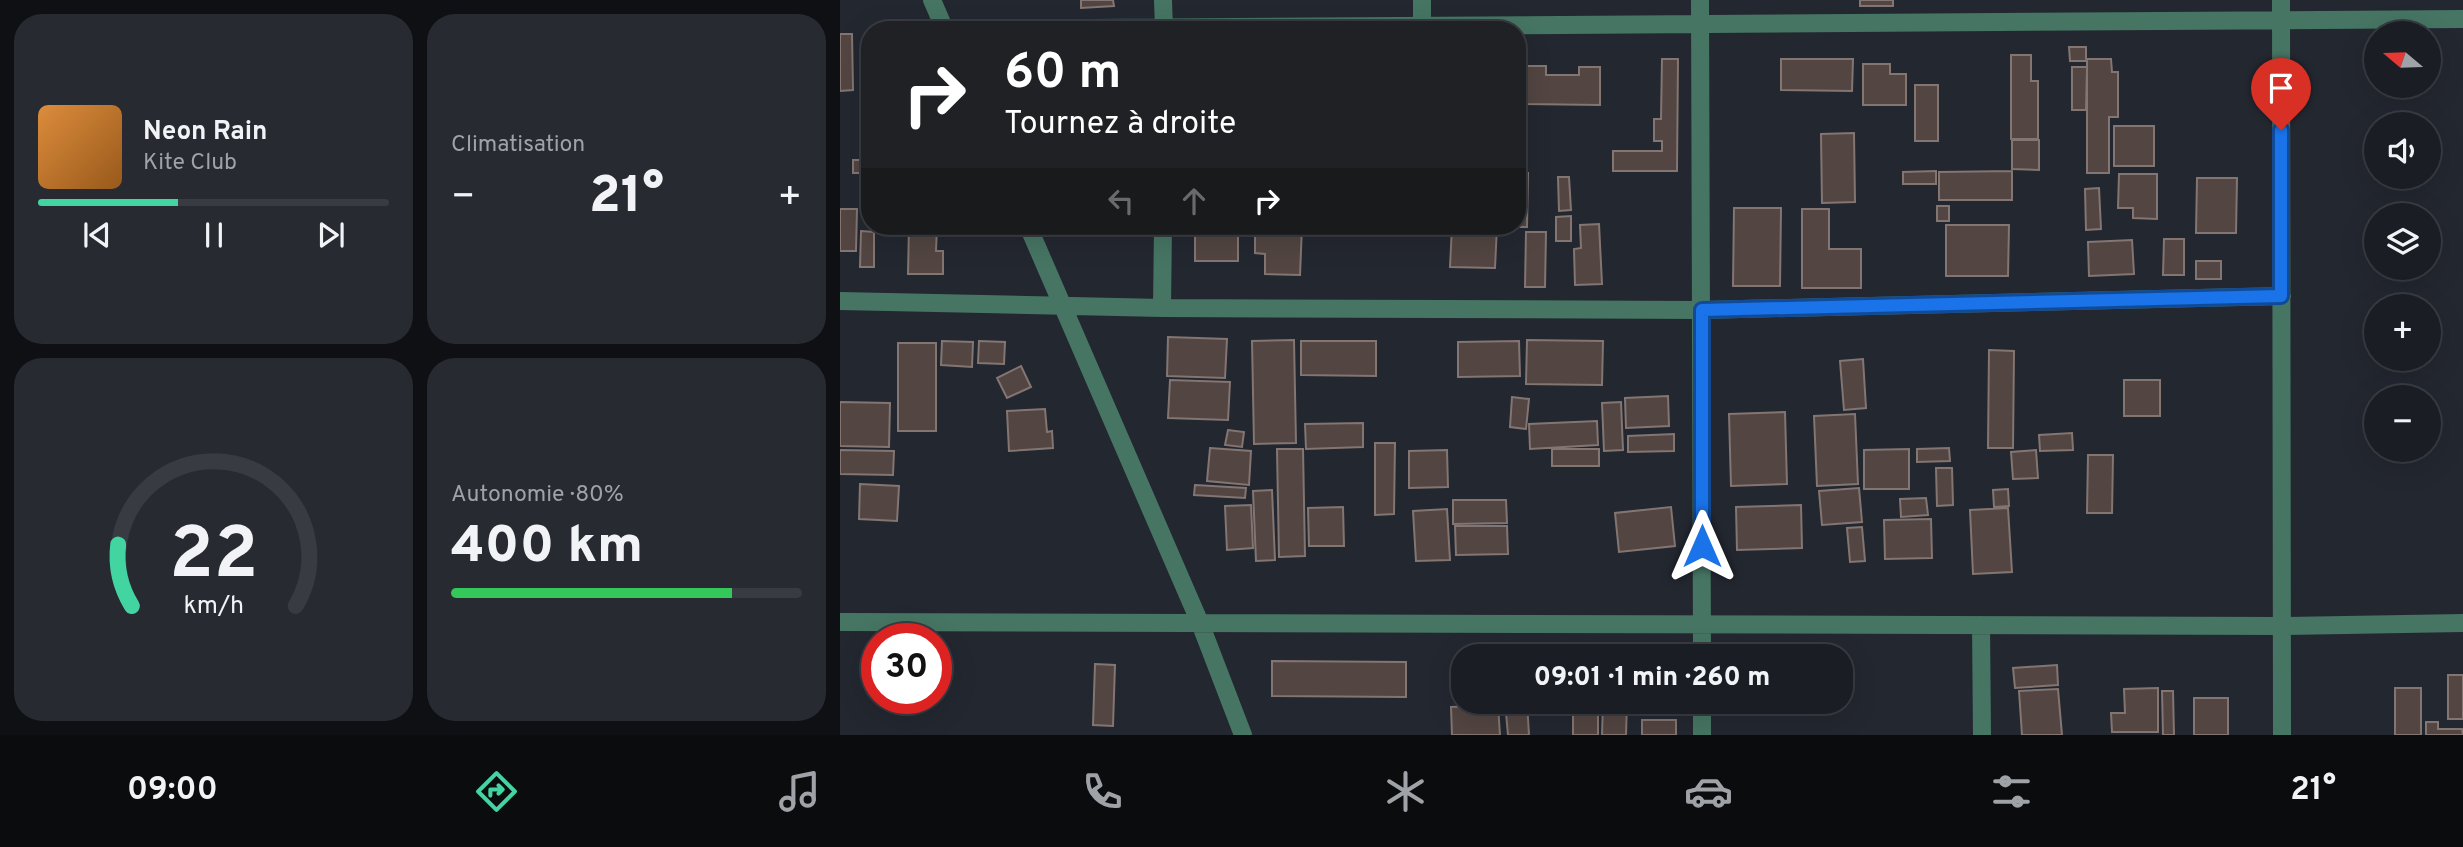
<!DOCTYPE html>
<html lang="fr">
<meta charset="utf-8">
<style>
body{margin:0;font-family:Overpass,sans-serif;background:#272a31;color:#f1f3f6;height:100vh;display:flex;flex-direction:column;font-size:26px;white-space:nowrap}
*{box-sizing:border-box;margin:0}
p{font-size:23px;color:#9fa2a6}
.icon{flex:none;width:38px;height:38px;fill:none;stroke:currentColor;stroke-width:2;stroke-linecap:round;stroke-linejoin:round}
.map{position:relative;flex:1;overflow:hidden}
.panel{display:flex;flex-direction:column;gap:14px;padding:14px;background:#0e1014;width:840px}
.panel>*{flex:none}
.top-card{position:absolute;left:21px;top:21px;width:665px;height:214px;border-radius:28px;box-shadow:0 7px 28px #0002,0 0 0 2px #383b41;background:#202124;color:#fff;overflow:hidden}
.needle{width:46px;rotate:289deg}
.controls{position:absolute;left:1524px;top:21px;display:grid;gap:14px}
.controls a{display:grid;place-items:center;width:77px;height:77px;border-radius:50%;background:#1a1d24;box-shadow:0 7px 28px #0002,0 0 0 2px #383b41;font-size:35px}
.speed{position:absolute;left:21px;top:623px;display:flex;gap:14px;font-size:35px;font-weight:700;text-align:center}
.speed>*{display:grid;place-content:center;width:91px;height:91px;border-radius:50%;background:#1a1d24;box-shadow:0 7px 28px #0002,0 0 0 2px #383b41;line-height:1}
.speed .limit{border:10px solid #d22;background:#fff;color:#111}
.pin{position:absolute;display:grid;place-items:center;width:60px;height:60px;color:#fff;margin:-72px -30px;border-radius:50% 50% 50% 0;rotate:-45deg;box-shadow:0 0 7px #0007}
.pin .icon{rotate:45deg}
.me{position:absolute;width:77px;margin:-38px;rotate:0deg;stroke-linejoin:round;filter:drop-shadow(0 0 5px #0008)}
.turn{display:flex;align-items:center;gap:24px;height:147px;padding:0 28px;font-size:32px}
.turn .icon{width:91px;height:91px;stroke-width:2.5}
.turn b{display:block;font-size:49px;line-height:60px}
.lanes{display:flex;align-items:center;height:66px;padding:0 28px;background:#0003;justify-content:center;gap:35px;direction:ltr}
.lanes .off{opacity:.35}
.big{font-size:52px;font-weight:800;line-height:1.1}
.panel .tile{flex:1;display:flex;flex-direction:column;justify-content:center;gap:10px;min-width:0;padding:0 24px;border-radius:28px;background:#272a31}
.panel .dial{align-items:center;gap:0}
.dial svg{height:182px;overflow:visible;fill:none;stroke:#383b41;stroke-width:7;stroke-linecap:round;text-anchor:middle}
.dial text{fill:#f1f3f6;stroke:none}
.song{display:flex;align-items:center;gap:21px}
.cover{width:84px;height:84px;border-radius:10px;background:linear-gradient(135deg,hsl(30 70% 55%),hsl(30 70% 35%))}
.played{height:7px;border-radius:4px;background:linear-gradient(90deg,#42d4a1 40%,#383b41 40%)}
.keys{display:flex;justify-content:space-around;direction:ltr}
.heat{display:flex;justify-content:space-between;align-items:center;font-size:38px;direction:ltr}
.charge{height:10px;border-radius:5px;background:linear-gradient(90deg,#34c759 80%,#383b41 0)}
.panel .tiles{flex:1;display:grid;gap:14px;grid-template-columns:repeat(2,1fr)}
.trip{position:absolute;left:611px;top:644px;width:402px;height:70px;border-radius:28px;background:#1a1d24;box-shadow:0 7px 28px #0002,0 0 0 2px #383b41;font-weight:800;line-height:70px;text-align:center}
.tab-bar{display:flex;height:112px;justify-content:space-around;align-items:center;background:#0a0c0e;color:#9fa2a6}
.tab-bar .icon{width:49px;height:49px}
.tab-bar .active{color:#42d4a1}
.tab-bar b{font-size:32px;color:#f1f3f6}
main{display:flex;flex:1;min-height:0}
.map>svg:first-child{display:block}
.building{fill:#524542;stroke:#837572;stroke-width:2}
.lines{fill:none;stroke-linecap:round;stroke-linejoin:round}
.minor{stroke:#467563;stroke-width:18}
.route-casing{stroke:#114b97;stroke-width:18}
.route{stroke:#1a73e8;stroke-width:12}
</style>
<main>
<section class="panel">
<div class="tiles">
<div class="tile">
<div class="song"><i class="cover"></i><div><b>Neon Rain</b><p>Kite Club</p></div></div>
<div class="played"></div>
<div class="keys"><svg class="icon" aria-label="previous" viewBox="0 0 24 24"><path d="M18 5L8 12l10 7zM5 5v14"/></svg><svg class="icon" aria-label="pause" viewBox="0 0 24 24"><path d="M8 5v14M16 5v14"/></svg><svg class="icon" aria-label="next" viewBox="0 0 24 24"><path d="M6 5l10 7-10 7zM19 5v14"/></svg></div>
</div>
<div class="tile"><p>Climatisation</p>
<div class="heat"><a>−</a><b class="big">21°</b><a>+</a></div>
</div>
<div class="tile dial"><svg viewBox="0 0 100 80">
<path d="M14 69A42 42 0 1 1 86 69"/>
<path d="M14 69A42 42 0 0 1 8 42" stroke="#42d4a1"/>
<text x="50" y="56" font-size="32" font-weight="700">22</text>
<text x="50" y="72" font-size="11">km/h</text>
</svg></div>
<div class="tile"><p>Autonomie · 80%</p><b class="big">400 km</b><div class="charge"></div></div>
</div>
</section>
<div class="map">
<svg width="1623" height="735" viewBox="0 0 1623 735">
<rect width="100%" height="100%" fill="#232730"/>
<path class="building" d="M241 0H273L274 6 241 8Z
M1020 0H1053V6H1020Z
M0 34H12L13 90 0 91Z
M1229 47H1246V61H1230Z
M1171 55H1191V81H1198V139H1171Z
M822 59H838L837 171H773V151H822V141H814V119H821Z
M941 59H1013L1012 91 941 90Z
M1247 59H1271L1272 72H1278V117H1269V173H1247Z
M1023 64H1050V74H1066V105H1023Z
M685 66H706V75H739V67H760V105L685 104Z
M1232 67H1247L1246 110H1232Z
M1075 85H1098V141H1075Z
M1274 126H1314V166H1274Z
M1014 133 1015 202 982 203 981 134Z
M1172 140H1199V170L1172 169Z
M13 160H30V181L20 182V173H13Z
M1096 171V184H1063V172Z
M1172 171V200H1099V172Z
M677 173H688L687 227H665L677 226Z
M1279 174H1317V219L1293 218V208H1278Z
M718 177H729L731 210 719 211Z
M1357 178H1397L1396 233H1356Z
M1259 188 1261 229 1246 230 1245 189Z
M1097 206H1109V221H1097Z
M894 208H941L940 286H893Z
M0 209H17L16 251H0Z
M962 209H989V249H1021V288H962Z
M731 216V241H716V217Z
M759 224 762 284 735 285 734 249 741 248 740 225Z
M1106 225H1169L1168 276H1106Z
M69 226H97L96 251H103V274H68Z
M355 226H398V261H355Z
M426 226H462L460 275 425 274V254L415 253V231H426Z
M612 226H657L655 268 610 267Z
M21 231 34 232V267H20Z
M686 232H706L705 287H685Z
M1324 239H1344V275H1323Z
M1292 240 1294 274 1249 276 1248 242Z
M1356 261H1381V279H1356Z
M328 337 387 339 385 378 327 376Z
M454 340 456 443 414 444 412 341Z
M687 340 763 341 762 385 686 384Z
M102 341 133 342 132 367 101 365Z
M139 341 165 342 164 364 138 363Z
M461 341H536V376L461 375Z
M679 341 680 376 618 377V342Z
M58 343H96V431H58Z
M1149 350 1174 351 1173 448H1148Z
M1023 359 1026 408 1004 410 1000 361Z
M181 366 191 387 167 398 157 378Z
M330 380 390 382 388 420 328 418Z
M1284 380H1320V416H1284Z
M828 396 829 426 786 428 785 398Z
M672 397 689 399 686 429 670 427Z
M0 402 50 403 49 447 0 446Z
M781 402 783 450 764 451 762 403Z
M205 409 207 432 212 431 213 448 169 451 167 411Z
M945 412 947 484 891 486 889 414Z
M1015 414 1018 484 977 486 974 416Z
M757 421 758 445 690 449 689 424Z
M523 423V447L466 449 465 424Z
M388 430 404 432 402 447 385 445Z
M1232 433 1233 450 1200 451 1199 435Z
M834 434V451L788 452V436Z
M535 443H555L554 514 535 515Z
M370 448 411 451 409 485 367 481Z
M1109 448 1110 461 1077 462V449Z
M437 449H463L465 556 439 557Z
M712 449H759V466H712Z
M1069 449V489H1024V450Z
M0 450 54 451 53 475 0 474Z
M607 450 608 487 569 488V451Z
M1196 450 1198 478 1173 479 1171 452Z
M1248 455H1273L1272 513H1247Z
M1096 468H1112L1113 505 1097 506Z
M20 484 59 486 57 521 19 519Z
M355 485 406 488 405 498 354 495Z
M1019 488 1022 522 982 525 979 491Z
M1168 489 1169 506 1154 507 1153 490Z
M432 490 435 560 416 561 413 491Z
M1086 498 1088 515 1061 517 1060 499Z
M613 500H666L667 523 613 524Z
M411 505 413 548 387 550 385 506Z
M961 505 962 548 897 550 896 507Z
M503 507 504 546H469L468 508Z
M831 507 835 546 779 552 775 513Z
M1168 508 1172 572 1133 574 1130 510Z
M607 509 610 560 576 561 573 511Z
M1091 519 1092 558 1045 559 1044 520Z
M615 526H667L668 554 616 555Z
M1022 527 1025 561 1010 562 1007 528Z
M432 661 566 662V697L432 696Z
M255 664 275 665 273 726 253 725Z
M1217 665 1218 685 1175 688 1173 668Z
M1608 675H1623V719H1608Z
M1318 688V732H1272L1271 713H1285L1284 689Z
M1555 688H1581V735H1555Z
M1218 689 1222 735H1182L1179 691Z
M1322 691H1333L1334 735H1323Z
M1354 698H1388V735H1354Z
M665 702H687L689 735H668Z
M715 702H757V705L715 704Z
M763 702H787L786 735H762Z
M814 702H837L836 715 814 714Z
M658 705 660 735H612L611 707Z
M733 713H758V735H733Z
M802 720H836V735H802Z
M1586 722H1598V729H1622L1623 735H1586Z"/>
<g class="lines">
<path class="minor" d="M92 0 105 30
M323 0 324 30
M582 0V25
M860 0 862 656
M1441 0 1442 735
M104 29 1623 19
M188 226 360 623 403 735
M0 301 322 308 862 310 1442 296
M322 308 323 226
M0 622 1442 626 1623 623
M1141 625 1142 735
M862 702V735"/>
</g>
<g class="lines">
<g class="route-casing">
<path id="route" d="M862 546V310L1441 296V130"/>
</g>
<use href="#route" class="route"/>
</g>
</svg>
<div class="controls">
<a><svg class="needle" viewBox="-14 -14 28 28"><path d="M0-13l5 13h-10z" fill="#e53935"/><path d="M0 13l5-13h-10z" fill="#9fa2a6"/></svg></a>
<a><svg class="icon" aria-label="sound" viewBox="0 0 24 24"><path d="M4 9h4l5-4v14l-5-4H4zM17 9q2 3 0 6"/></svg></a>
<a><svg class="icon" aria-label="layers" viewBox="0 0 24 24"><path d="M12 4l9 5-9 5-9-5zM3 14l9 5 9-5"/></svg></a>
<a>+</a>
<a>−</a>
</div>
<div class="speed"><div class="limit">30</div></div>
<div class="pin" style="left:1441px;top:130px;background:#d93025"><svg class="icon" aria-label="arrive" viewBox="0 0 24 24"><path d="M6 21V4h12l-3 4 3 4H6"/></svg></div>
<svg class="me" style="left:862px;top:546px" viewBox="-20 -20 40 40"><path d="M0-17L14 15 0 8-14 15z" fill="#1a73e8" stroke="#fff" stroke-width="4"/></svg>
<div class="trip">09:01 · 1 min · 260 m</div>
<div class="top-card">
<div class="turn"><svg class="icon" aria-label="right" viewBox="0 0 24 24"><path d="M7 20v-9h11M14 6l5 5-5 5"/></svg><div><b>60 m</b>Tournez à droite</div></div>
<div class="lanes"><svg class="icon off" aria-label="left" viewBox="0 0 24 24"><path d="M17 20v-9H6M10 6l-5 5 5 5"/></svg><svg class="icon off" aria-label="ahead" viewBox="0 0 24 24"><path d="M12 20V5M6 11l6-6 6 6"/></svg><svg class="icon" aria-label="right" viewBox="0 0 24 24"><path d="M7 20v-9h11M14 6l5 5-5 5"/></svg></div>
</div>
</div>
</main>
<nav class="tab-bar">
<b>09:00</b>
<svg class="icon active" aria-label="directions" viewBox="0 0 24 24"><path d="M12 3l9 9-9 9-9-9zM9 14v-3h6M13 9l2 2-2 2"/></svg>
<svg class="icon" aria-label="music" viewBox="0 0 24 24"><path d="M9 18V5l10-2v13"/><circle cx="6" cy="18" r="3"/><circle cx="16" cy="16" r="3"/></svg>
<svg class="icon" aria-label="phone" viewBox="0 0 24 24"><path d="M5 4h4l2 5-3 2q2 4 5 5l2-3 5 2v4C11 20 4 13 5 4z"/></svg>
<svg class="icon" aria-label="climate" viewBox="0 0 24 24"><path d="M12 3v18M4 7l16 10M4 17L20 7"/></svg>
<svg class="icon" aria-label="car" viewBox="0 0 24 24"><path d="M5 17H2v-5l4-1 3-4h7l3 4 3 1v5h-3M9 17h6M6 11h13"/><circle cx="7" cy="17" r="2"/><circle cx="17" cy="17" r="2"/></svg>
<svg class="icon" aria-label="filters" viewBox="0 0 24 24"><path d="M4 7h16M4 17h16"/><circle cx="9" cy="7" r="2"/><circle cx="15" cy="17" r="2"/></svg>
<b>21°</b>
</nav>
